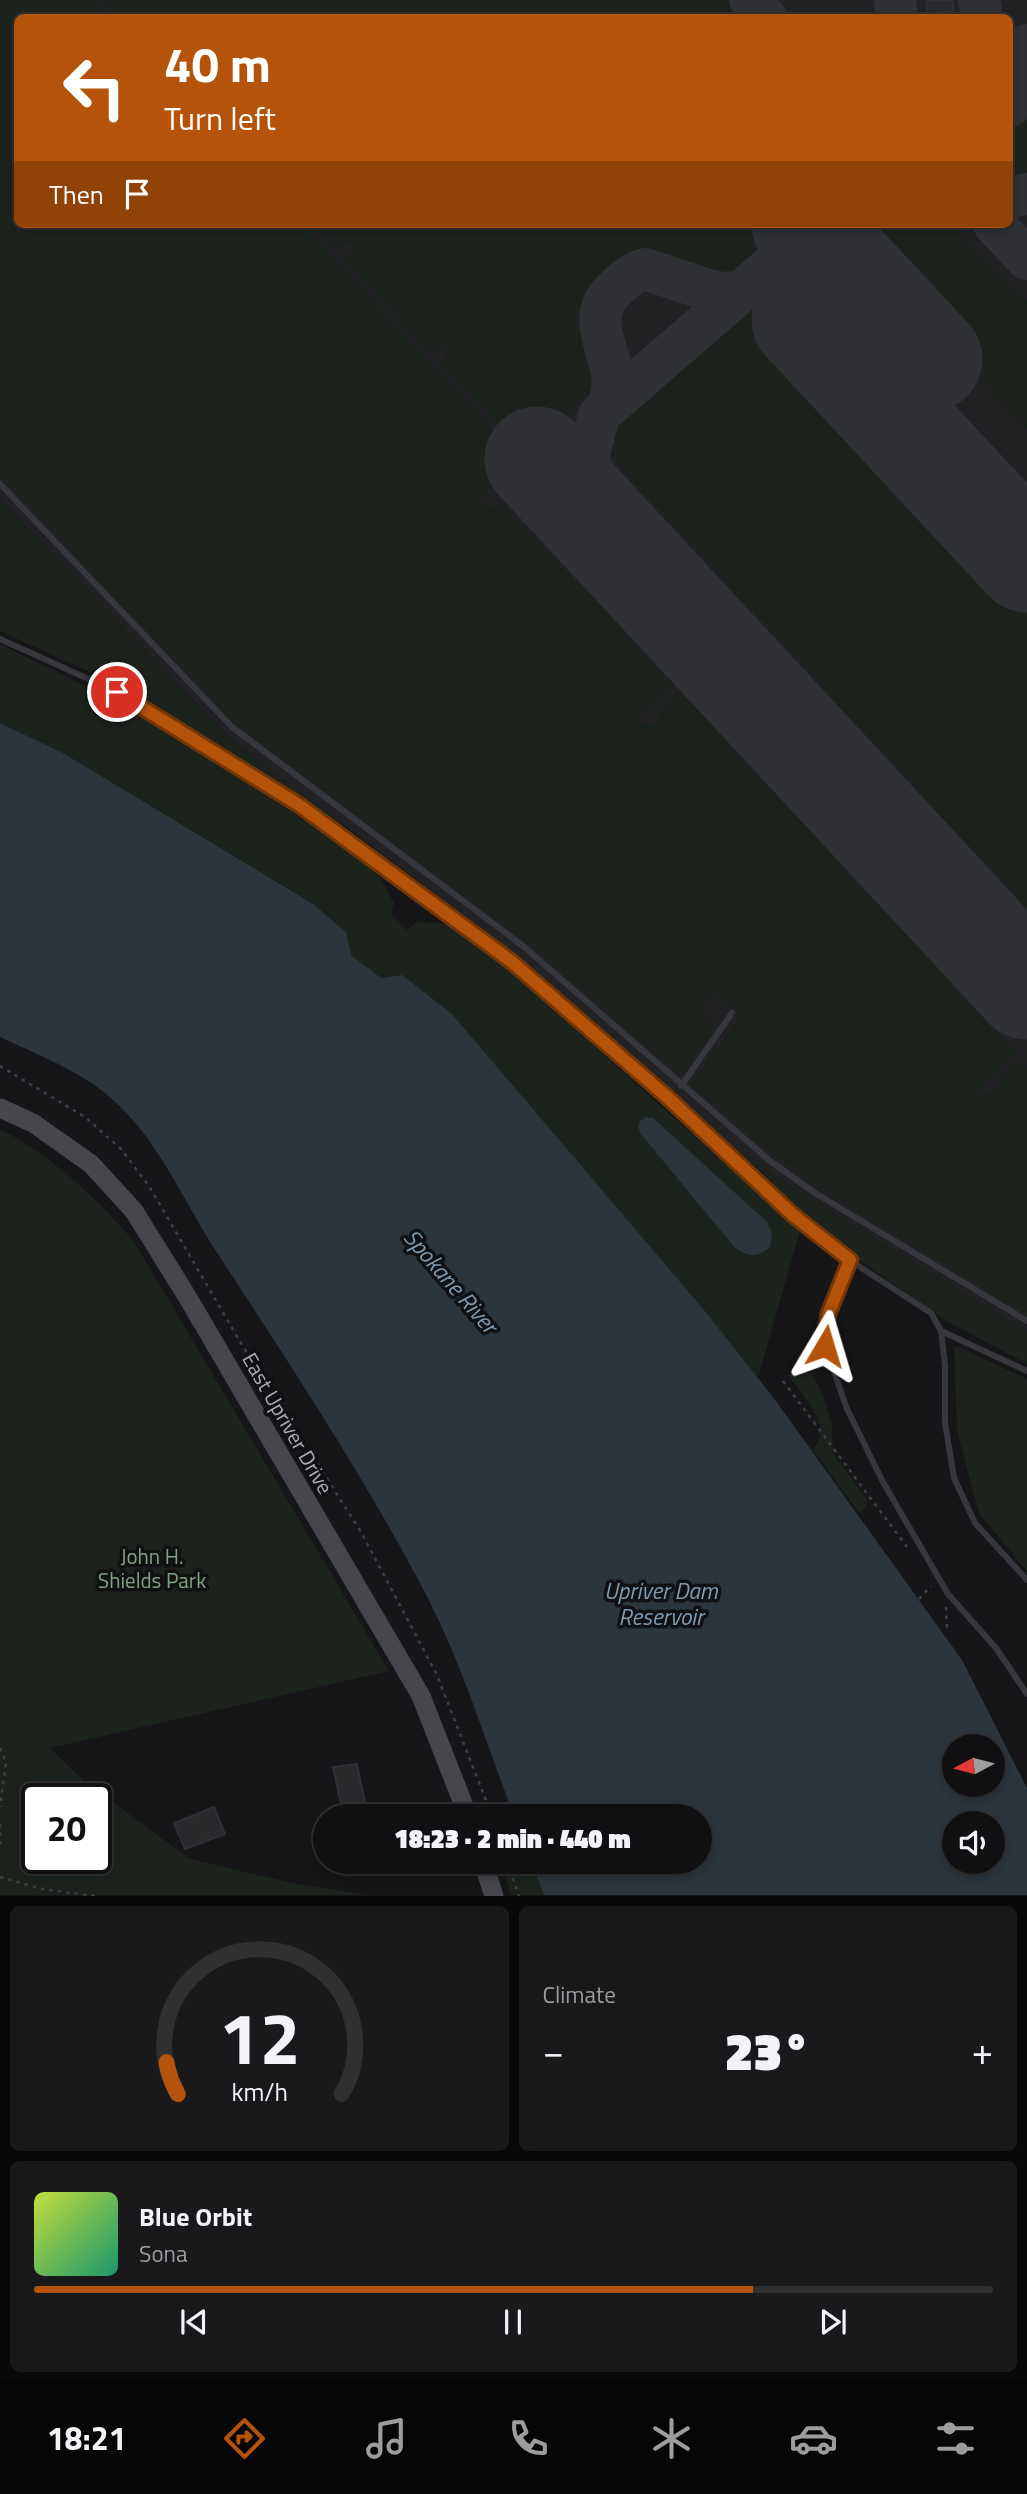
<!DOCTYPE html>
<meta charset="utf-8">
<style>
body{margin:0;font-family:"Titillium Web",sans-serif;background:#19191b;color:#f1f3f6;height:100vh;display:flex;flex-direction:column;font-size:26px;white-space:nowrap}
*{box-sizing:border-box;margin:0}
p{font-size:23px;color:#9c9d9f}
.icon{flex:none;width:38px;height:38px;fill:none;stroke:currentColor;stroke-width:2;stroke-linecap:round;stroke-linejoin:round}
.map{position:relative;height:1896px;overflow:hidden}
.side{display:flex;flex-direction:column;gap:10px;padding:10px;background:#09090a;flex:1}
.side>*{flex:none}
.guide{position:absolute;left:14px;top:14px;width:999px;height:214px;border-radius:10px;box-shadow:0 4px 10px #0003,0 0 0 2px #303032;background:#b45309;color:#fff;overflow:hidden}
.needle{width:46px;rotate:263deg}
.buttons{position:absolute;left:942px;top:1734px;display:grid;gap:14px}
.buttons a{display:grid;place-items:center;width:63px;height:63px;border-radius:50%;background:#101012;box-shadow:0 4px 10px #0003,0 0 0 2px #303032;font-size:35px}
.speed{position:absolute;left:21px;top:1783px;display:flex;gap:14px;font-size:35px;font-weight:700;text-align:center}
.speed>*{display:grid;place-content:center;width:91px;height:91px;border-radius:50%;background:#101012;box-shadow:0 4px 10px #0003,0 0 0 2px #303032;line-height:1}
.speed .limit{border:4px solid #111;border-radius:10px;background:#fff;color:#111}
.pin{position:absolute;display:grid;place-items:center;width:60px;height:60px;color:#fff;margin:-30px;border:4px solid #fff;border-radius:50%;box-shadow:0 2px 7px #0007}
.me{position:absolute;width:77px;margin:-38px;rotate:7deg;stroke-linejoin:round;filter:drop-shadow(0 0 5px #0008)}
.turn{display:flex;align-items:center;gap:24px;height:147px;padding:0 35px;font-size:32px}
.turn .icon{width:91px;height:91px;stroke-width:2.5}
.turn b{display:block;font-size:49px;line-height:60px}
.then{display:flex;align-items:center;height:66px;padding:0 35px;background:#0003;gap:14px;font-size:26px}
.big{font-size:52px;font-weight:800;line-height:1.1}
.side .tile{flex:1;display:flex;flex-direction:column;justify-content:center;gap:10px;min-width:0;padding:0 24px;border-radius:10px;background:#19191b}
.side .dial{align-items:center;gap:0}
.dial svg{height:182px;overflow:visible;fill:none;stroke:#303032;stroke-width:7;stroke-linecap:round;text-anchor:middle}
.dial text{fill:#f1f3f6;stroke:none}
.song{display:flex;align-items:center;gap:21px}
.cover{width:84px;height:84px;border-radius:10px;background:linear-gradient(135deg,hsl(70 70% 55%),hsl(160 70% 35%))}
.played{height:7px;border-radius:4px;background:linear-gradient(90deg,#b45309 75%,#303032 75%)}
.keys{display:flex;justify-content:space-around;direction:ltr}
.heat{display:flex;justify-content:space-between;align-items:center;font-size:38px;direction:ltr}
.side .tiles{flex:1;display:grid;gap:10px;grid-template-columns:1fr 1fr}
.tile:last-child{grid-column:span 2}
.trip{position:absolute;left:313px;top:1804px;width:399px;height:70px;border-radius:35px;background:#101012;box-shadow:0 4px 10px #0003,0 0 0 2px #303032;font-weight:800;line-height:70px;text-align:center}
.tab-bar{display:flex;height:112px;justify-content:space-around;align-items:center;background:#060607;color:#9c9d9f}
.tab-bar .icon{width:49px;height:49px}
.tab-bar .selected{color:#b45309}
.tab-bar b{font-size:32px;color:#f1f3f6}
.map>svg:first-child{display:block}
.built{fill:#222225;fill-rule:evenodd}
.green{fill:#1c231d;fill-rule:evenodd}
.water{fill:#2c353c;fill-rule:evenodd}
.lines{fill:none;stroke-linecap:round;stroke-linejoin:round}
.taxiway{stroke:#303135;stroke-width:42}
.runway{stroke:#303135;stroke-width:105}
.building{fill:#29292c;stroke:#303034;stroke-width:2}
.path{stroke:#3d3f44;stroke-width:2.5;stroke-dasharray:3.5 5;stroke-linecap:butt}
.service{stroke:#37383d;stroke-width:6}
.secondary{stroke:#45474d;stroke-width:19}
.route-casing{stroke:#753606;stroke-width:18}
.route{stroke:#b45309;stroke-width:12}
.labels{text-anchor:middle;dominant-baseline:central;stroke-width:7;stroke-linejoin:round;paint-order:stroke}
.street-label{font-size:21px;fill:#a8adb8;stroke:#111113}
.park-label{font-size:21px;fill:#7fa381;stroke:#111113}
.water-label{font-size:23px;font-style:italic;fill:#7f9bb3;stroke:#111113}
</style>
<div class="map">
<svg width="1027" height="1896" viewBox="0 0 1027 1896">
<rect width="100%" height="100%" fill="#161618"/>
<path class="built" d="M0 0H1027V1340L770 1179 491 936 230 739 0 499ZM18 18H1010V224H18Z"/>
<path class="green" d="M0 0H93L109 17 18 18V224H301L520 459 479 499 484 505 496 508 502 504 674 685 634 724 638 728 645 722 651 727 662 716 658 711 679 691 1016 1053 975 1092 980 1096 986 1091 991 1095 1003 1084 999 1079 1020 1060 1027 1067V1315L821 1188 775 1156 690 1084 742 1015 718 992 700 1011 716 1027 681 1076 532 946 236 725 0 475Z
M104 0H727L743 17 120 18Z
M1027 110V179L1010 183V125Z
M312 224H801L729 285 639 253 584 299 599 384 525 452 439 363 451 348 444 345 433 355 344 259 355 247 352 241H348L337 251Z
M864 224H951L1027 300V429L862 250 855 228Z
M794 272 815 277 1027 506V908L618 464C606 445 604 435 615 416L777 278Z
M0 499 230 739 357 834 112 682 0 631Z
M0 644 101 694 188 745 372 864 394 903 391 914 407 930 417 922 450 924 507 968 800 1231 758 1378 452 1014 381 978 350 955 346 932 313 904 63 753 0 723Z
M0 1129C53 1157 93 1195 133 1240L389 1671 50 1748 84 1781 190 1859 297 1884 368 1895H0ZM37 1799H96V1858H37Z
M743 1151 790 1186 1027 1331V1364L945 1320 839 1246 798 1211Z
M954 1347H959L1027 1379V1571L979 1513 957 1431Z
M798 1369 812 1374 822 1393 832 1425 833 1453 867 1500 866 1508 859 1513 813 1450C834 1423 803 1398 788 1375Z
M501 1862H531L544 1895H511Z"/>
<path class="water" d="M0 723 63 753 313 904 346 932 351 955 381 978 402 975 452 1014 704 1310 773 1397 962 1660 1027 1788V1895H544L531 1862H700V1816H514C485 1740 460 1657 421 1585 360 1470 287 1360 216 1251 182 1199 159 1140 111 1098 80 1071 37 1054 0 1037ZM954 1746H992V1785H954ZM954 1824H992V1862H954Z
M646 1117 653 1118 767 1222 772 1233 770 1247C757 1258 749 1257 735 1248L641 1134 638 1127 640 1121Z"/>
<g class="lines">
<path class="taxiway" d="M750 0 766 18
M895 0 897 18
M979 0 982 18
M1010 59 1027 45
M1010 106 1027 92
M1010 197 1027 194
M994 224 1027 259
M608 405C628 365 575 321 617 287 626 279 633 272 645 269L717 293 739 292
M595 521 589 454 599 415 819 224"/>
<path class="runway" d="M804 224 930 359
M804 320 1027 560
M537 459 1027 987"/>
</g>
<path class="building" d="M926 0H952L954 10 929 15Z
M357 1764 366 1808 372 1807 374 1816 343 1813 333 1767Z
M214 1807 225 1834 185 1849 174 1823Z"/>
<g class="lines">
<path class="path" d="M0 1066 85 1117 121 1149 149 1186 242 1345 361 1532 437 1675 492 1816
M783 1381 907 1547
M919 1599 931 1586
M946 1607 947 1632
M0 1748 6 1763 0 1807
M0 1824V1849
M507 1862 519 1896
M0 1877 42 1889 95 1896"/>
<path class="service" d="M0 484 232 727 523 946 770 1161 815 1193 1027 1321
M0 639 117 692 299 805 512 962 666 1096 793 1215 843 1256 931 1313 941 1331 945 1365V1423L954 1478 975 1523 1027 1580
M681 1086 732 1013
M850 1260 828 1315 825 1346 847 1409 883 1482 948 1594 996 1648 1027 1694
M941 1331 1027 1371"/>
<path class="secondary" d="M0 1108 33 1123 91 1164 134 1211 188 1298 421 1696 468 1816
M483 1862 494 1896"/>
</g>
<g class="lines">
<g class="route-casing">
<path id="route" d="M117 692 299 805 512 962 666 1096 793 1215 850 1260 828 1315 825 1346"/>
</g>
<use href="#route" class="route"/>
</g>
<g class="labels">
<g class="street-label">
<text transform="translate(288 1423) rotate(60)">East Upriver Drive</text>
</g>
<g class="park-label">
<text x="152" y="1556">John H.<tspan x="152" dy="24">Shields Park</tspan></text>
</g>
<g class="water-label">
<text transform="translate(451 1281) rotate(49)">Spokane River</text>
<text x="661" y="1590">Upriver Dam<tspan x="661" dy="26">Reservoir</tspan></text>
</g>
</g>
</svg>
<div class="buttons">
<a><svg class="needle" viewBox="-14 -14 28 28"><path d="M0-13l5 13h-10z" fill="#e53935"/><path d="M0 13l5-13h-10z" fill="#9c9d9f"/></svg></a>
<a><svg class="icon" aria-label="sound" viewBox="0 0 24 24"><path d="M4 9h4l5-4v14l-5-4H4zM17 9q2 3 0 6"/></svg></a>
</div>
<div class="speed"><div class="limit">20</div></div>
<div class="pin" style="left:117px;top:692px;background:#d93025"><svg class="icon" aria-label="arrive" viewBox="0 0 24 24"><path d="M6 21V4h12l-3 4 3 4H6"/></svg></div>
<svg class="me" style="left:825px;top:1346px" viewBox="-20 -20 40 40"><path d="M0-17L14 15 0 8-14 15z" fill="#b45309" stroke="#fff" stroke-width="4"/></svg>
<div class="trip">18:23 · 2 min · 440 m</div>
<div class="guide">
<div class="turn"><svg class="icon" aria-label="left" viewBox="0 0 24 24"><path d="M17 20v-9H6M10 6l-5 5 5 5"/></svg><div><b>40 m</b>Turn left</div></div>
<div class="then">Then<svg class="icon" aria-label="arrive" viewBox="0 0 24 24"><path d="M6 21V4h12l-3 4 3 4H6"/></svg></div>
</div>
</div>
<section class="side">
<div class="tiles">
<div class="tile dial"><svg viewBox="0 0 100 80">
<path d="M14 69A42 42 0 1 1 86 69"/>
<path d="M14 69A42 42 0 0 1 9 55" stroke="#b45309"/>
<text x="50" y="56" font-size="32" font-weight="700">12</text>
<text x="50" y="72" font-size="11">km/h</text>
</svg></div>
<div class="tile"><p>Climate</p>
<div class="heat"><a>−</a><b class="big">23°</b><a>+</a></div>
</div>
<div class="tile">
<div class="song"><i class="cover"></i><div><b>Blue Orbit</b><p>Sona</p></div></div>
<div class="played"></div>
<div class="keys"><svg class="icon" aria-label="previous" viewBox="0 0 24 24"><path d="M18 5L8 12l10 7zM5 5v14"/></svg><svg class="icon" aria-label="pause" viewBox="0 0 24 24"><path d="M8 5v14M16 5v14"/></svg><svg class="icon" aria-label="next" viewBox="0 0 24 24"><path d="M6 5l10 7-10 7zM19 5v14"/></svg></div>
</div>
</div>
</section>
<nav class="tab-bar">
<b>18:21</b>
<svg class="icon selected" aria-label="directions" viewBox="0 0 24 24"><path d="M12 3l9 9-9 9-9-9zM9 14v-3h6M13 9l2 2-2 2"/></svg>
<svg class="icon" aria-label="music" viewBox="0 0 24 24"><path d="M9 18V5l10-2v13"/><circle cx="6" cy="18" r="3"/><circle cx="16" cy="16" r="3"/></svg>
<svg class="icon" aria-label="phone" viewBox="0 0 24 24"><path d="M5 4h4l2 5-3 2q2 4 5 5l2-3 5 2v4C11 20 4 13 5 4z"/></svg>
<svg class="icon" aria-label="climate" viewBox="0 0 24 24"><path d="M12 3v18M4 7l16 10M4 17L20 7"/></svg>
<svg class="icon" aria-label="car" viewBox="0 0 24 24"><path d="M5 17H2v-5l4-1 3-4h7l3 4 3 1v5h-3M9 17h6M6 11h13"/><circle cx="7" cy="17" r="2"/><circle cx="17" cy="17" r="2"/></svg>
<svg class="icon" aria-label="filters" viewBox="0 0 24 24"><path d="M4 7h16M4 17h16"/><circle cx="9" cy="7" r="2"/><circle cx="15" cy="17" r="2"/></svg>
</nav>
